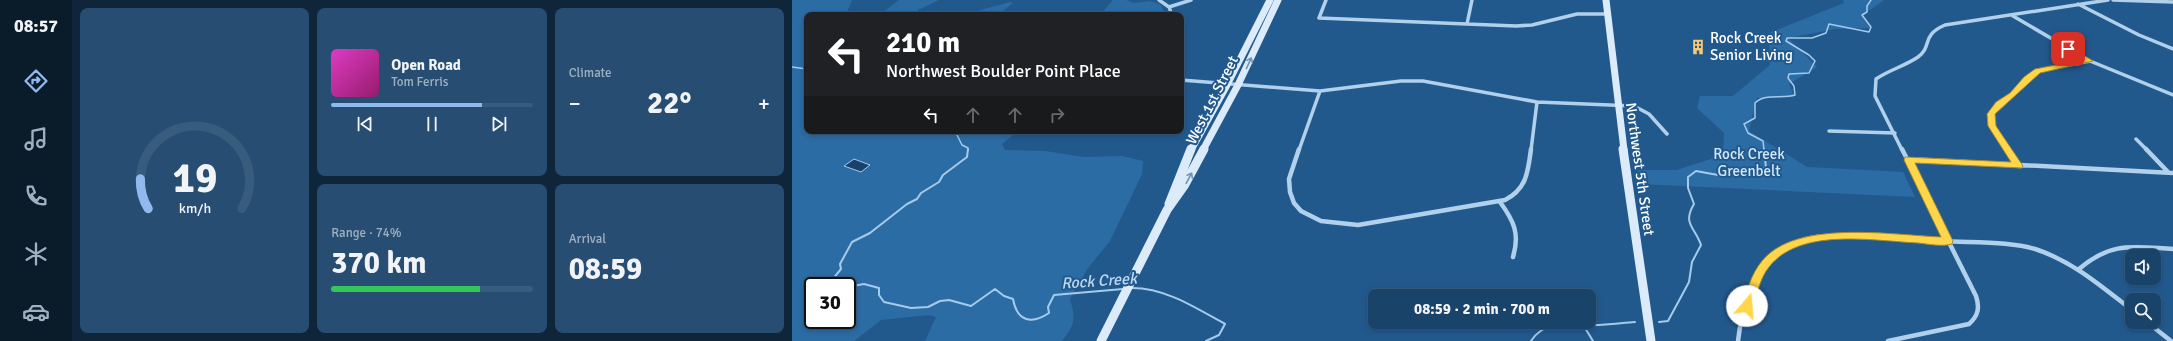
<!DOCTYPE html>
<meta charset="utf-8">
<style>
body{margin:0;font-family:Signika,sans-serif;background:#274e72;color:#f1f3f6;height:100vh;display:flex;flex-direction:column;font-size:15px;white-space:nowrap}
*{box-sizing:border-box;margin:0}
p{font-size:13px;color:#9fb0c1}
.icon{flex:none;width:22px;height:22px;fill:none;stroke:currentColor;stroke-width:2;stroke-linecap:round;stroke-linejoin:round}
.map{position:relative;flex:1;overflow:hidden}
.drawer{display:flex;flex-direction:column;gap:8px;padding:8px;background:#0e253a;width:720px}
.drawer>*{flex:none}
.top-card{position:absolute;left:12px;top:12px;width:380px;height:122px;border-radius:8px;box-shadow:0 2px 6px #0003,0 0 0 1px #385c7e;background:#202124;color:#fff;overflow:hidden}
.fabs{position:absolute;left:1333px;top:249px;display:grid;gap:8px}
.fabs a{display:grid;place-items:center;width:36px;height:36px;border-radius:8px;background:#1a436a;box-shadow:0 2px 6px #0003,0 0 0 1px #385c7e;font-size:20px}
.speed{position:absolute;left:12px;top:277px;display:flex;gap:8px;font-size:20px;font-weight:700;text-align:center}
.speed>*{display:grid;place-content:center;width:52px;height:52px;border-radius:50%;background:#1a436a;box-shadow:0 2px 6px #0003,0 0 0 1px #385c7e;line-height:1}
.speed .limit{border:2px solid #111;border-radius:6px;background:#fff;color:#111}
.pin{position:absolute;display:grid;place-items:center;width:34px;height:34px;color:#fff;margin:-17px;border-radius:8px;box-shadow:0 2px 6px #0006}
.me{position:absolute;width:44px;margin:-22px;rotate:18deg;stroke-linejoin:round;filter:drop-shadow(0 0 3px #0008)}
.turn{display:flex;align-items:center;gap:14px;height:84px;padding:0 16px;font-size:18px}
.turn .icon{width:52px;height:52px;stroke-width:2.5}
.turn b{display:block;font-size:28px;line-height:34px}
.lanes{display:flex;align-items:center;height:38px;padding:0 16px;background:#0003;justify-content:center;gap:20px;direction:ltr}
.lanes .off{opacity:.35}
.big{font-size:30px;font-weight:800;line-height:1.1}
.drawer .tile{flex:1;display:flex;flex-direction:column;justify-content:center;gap:6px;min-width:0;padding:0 14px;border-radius:8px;background:#274e72}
.drawer .dial{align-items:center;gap:0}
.dial svg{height:104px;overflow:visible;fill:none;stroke:#385c7e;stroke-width:7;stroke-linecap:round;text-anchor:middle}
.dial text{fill:#f1f3f6;stroke:none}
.song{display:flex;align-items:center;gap:12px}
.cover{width:48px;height:48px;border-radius:6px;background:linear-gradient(135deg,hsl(310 70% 55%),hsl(320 70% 35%))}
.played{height:4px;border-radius:2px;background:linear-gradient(90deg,#90b9f0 75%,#385c7e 75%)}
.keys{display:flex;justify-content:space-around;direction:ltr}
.heat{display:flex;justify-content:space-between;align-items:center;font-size:22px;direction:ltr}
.charge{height:6px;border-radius:3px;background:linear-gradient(90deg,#34c759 74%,#385c7e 0)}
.drawer .tiles{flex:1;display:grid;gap:8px;grid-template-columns:repeat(3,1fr)}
.tile:first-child{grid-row:span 2}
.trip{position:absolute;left:576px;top:289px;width:228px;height:40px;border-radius:8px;background:#1a436a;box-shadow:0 2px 6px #0003,0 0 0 1px #385c7e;font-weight:800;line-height:40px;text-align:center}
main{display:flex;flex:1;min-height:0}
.menu{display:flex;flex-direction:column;width:72px;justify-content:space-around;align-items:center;background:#0a1b2a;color:#9fb0c1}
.menu .icon{width:28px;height:28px}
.menu .selected{color:#90b9f0}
.menu b{font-size:18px;color:#f1f3f6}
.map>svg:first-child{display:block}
.green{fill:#2c6ca5;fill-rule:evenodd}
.water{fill:#18426c;stroke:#a5cbec}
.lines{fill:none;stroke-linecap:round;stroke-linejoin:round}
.stream-far1{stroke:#a5cbec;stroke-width:1.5}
.stream{stroke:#a5cbec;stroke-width:2}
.street-far1{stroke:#b1d0eb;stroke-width:3.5}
.street{stroke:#b1d0eb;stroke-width:4.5}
.secondary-far1{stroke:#dcebf9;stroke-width:7}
.secondary{stroke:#dcebf9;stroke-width:9}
.oneway{stroke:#6c93b8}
.route{fill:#ffd54a;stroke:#a68a30}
.labels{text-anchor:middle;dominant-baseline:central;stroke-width:4;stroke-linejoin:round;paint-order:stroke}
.poi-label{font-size:15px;fill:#fff;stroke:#22598d;text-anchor:start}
.street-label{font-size:15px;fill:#fff;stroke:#22598d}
.park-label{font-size:15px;fill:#d5e8f8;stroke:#22598d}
.water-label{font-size:16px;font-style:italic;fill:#bcd9f2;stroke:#22598d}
</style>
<main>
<nav class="menu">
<b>08:57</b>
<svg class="icon selected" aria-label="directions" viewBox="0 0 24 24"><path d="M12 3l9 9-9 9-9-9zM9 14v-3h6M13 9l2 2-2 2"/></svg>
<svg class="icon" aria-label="music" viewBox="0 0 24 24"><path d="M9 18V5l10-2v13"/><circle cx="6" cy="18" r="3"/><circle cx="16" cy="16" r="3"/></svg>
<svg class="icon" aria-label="phone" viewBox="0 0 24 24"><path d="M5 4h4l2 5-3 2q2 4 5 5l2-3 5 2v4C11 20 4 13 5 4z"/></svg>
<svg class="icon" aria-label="climate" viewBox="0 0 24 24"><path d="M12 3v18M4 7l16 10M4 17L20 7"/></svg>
<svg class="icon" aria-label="car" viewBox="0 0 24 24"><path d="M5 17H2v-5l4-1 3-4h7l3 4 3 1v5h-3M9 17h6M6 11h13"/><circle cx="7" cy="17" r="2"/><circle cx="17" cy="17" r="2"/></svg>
</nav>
<section class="drawer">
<div class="tiles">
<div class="tile dial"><svg viewBox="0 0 100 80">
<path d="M14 69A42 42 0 1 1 86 69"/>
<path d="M14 69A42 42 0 0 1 8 46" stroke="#90b9f0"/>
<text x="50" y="56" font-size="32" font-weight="700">19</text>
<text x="50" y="72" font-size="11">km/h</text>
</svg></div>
<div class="tile">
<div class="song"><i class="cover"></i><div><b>Open Road</b><p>Tom Ferris</p></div></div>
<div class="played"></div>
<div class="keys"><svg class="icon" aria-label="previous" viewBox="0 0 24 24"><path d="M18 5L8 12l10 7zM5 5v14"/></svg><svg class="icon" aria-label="pause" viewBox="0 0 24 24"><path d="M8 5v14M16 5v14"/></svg><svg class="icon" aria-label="next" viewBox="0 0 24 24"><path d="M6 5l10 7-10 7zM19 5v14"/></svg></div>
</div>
<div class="tile"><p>Climate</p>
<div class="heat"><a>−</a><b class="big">22°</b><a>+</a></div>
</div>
<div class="tile"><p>Range · 74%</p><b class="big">370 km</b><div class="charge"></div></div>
<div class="tile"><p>Arrival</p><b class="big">08:59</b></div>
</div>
</section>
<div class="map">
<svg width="1381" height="341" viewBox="0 0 1381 341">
<rect width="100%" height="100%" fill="#22598d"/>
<path class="green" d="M0 0H60L54 15H15V131H254L221 135 210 144 213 150 253 151 292 157 330 156 351 161 350 174 318 241 296 268 278 299C284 320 283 324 270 341H133L144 317 137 315 89 320 62 341H0ZM21 286H55V320H21Z
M107 0H147L126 10V15H87Z
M321 0H334L342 3 358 1 368 4 372 12 353 15H308Z
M1051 0H1092L1071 15 1080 28 1043 29 996 38 1025 67 997 84 1002 97 965 98 957 131 1015 167 1111 172 1123 197 848 184 846 170H885L931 155 932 133 905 108 908 96H941L978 65 977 33 1052 3Z
M218 2 221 3 212 10 210 15H170Z"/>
<path class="water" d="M62 159 78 165 69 172 52 166Z"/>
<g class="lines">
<path class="stream-far1" d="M0 67 15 69
M163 131 170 145 176 148V150
M972 150 971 141 956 133 952 124 963 118V103C973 93 990 99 1003 95L1002 86 996 78 997 74 1017 73 1023 61 1017 55 994 41 995 38H1020L1034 33 1037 24 1077 32 1079 27 1070 15 1075 12V6L1079 0"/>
<path class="stream" d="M51 286 40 280 49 269 48 264 60 242 78 233 115 204 125 199 129 193 147 182 151 175 175 157 176 149
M55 287 72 284 87 288V295L92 302 119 308 136 307 148 301 157 300 179 306 203 289 212 296 221 299C225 321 239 325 257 313L256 307 262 295 331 289
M340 288C374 288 404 308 433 324L427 335 414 341
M867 322 876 321 897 282 900 262 909 245C903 227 890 224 902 204L896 188V177L904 171 926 175 974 168 972 149
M790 323 801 341
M739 341C754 318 778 325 802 325 816 325 829 323 843 322"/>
<path class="street-far1" d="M367 0 377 7 380 15
M534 0 527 18 724 26 740 25 785 14H815
M1321 0 1381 2
M1286 4 1347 35 1381 49
M377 7 399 0
M1221 16 1298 61 1381 95
M675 24 680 0
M389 80 528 91 609 81H631L745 102 842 106 857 114 875 134
M1037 131 1103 133
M1344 139 1355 150
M507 150 528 91
M739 150 745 102
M1110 150 1083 96 1084 79C1097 70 1113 66 1126 57 1141 46 1128 36 1153 25L1316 0
M1215 150 1203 128 1199 114 1246 71 1298 61"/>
<path class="street" d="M507 149 497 179 498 192 502 203 509 211 529 221 566 225 713 200C735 189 736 171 739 149
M1214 149 1227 166
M1354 149 1376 172
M1116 159 1381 173
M708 202C722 221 728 234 721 257
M1287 269C1320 241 1341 247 1381 249
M1355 322 1379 341
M946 341C949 311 966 262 994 247 1007 240 1024 236 1038 236 1075 235 1113 240 1150 241 1178 243 1220 241 1246 250 1283 263 1310 287 1340 310
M1096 341 1177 324C1186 316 1188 308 1184 296L1110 149"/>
<path class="secondary-far1" d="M814 0 832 150
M399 150 435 85 478 0
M411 150 446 85 486 0"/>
<path class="secondary" d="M831 149 859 341
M377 204 399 149
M309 341 375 210 392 186 412 149"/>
</g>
<defs><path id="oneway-shaft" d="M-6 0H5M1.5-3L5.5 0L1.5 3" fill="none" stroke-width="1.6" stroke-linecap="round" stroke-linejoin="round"/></defs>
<g class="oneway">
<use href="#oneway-shaft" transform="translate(457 63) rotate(-65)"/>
<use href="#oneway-shaft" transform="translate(397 178) rotate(-62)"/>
</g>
<path class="route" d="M1273 47H1278L1301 61 1248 73 1203 114 1204 126 1231 166 1230 168 1123 163 1161 241 1160 244C1150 247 1136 244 1126 243 1082 241 1008 227 977 267 967 279 966 295 959 309H951L950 306C955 291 959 274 970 261 1004 219 1100 235 1149 237L1112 160 1113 157 1219 162 1196 126 1195 114 1204 102 1218 93 1232 77 1243 69 1290 60 1273 51Z"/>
<defs>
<g id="building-bare" transform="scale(1.2)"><path d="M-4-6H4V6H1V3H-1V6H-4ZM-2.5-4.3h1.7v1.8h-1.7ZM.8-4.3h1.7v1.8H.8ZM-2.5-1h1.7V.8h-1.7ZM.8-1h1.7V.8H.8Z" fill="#f7c773" stroke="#22598d" stroke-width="2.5" paint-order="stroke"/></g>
</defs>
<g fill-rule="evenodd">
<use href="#building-bare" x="906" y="47"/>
</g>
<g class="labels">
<g class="poi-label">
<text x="918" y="38">Rock Creek<tspan x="918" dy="17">Senior Living</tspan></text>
</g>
<g class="street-label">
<text transform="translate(420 100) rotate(-63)">West 1st Street</text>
<text transform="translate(848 169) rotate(82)">Northwest 5th Street</text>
</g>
<g class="park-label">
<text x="957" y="154">Rock Creek<tspan x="957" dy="17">Greenbelt</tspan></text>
</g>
<g class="water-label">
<text transform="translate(307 281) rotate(-4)">Rock Creek</text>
</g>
</g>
</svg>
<div class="fabs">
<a><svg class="icon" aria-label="sound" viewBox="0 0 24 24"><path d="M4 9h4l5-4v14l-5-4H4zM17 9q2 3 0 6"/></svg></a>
<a><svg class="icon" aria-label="search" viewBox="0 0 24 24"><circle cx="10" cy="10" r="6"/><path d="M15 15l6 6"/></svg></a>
</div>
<div class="speed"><div class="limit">30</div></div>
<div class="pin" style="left:1276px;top:49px;background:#d93025"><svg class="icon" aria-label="arrive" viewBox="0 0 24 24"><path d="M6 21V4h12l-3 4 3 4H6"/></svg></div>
<svg class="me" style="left:955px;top:306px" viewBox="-20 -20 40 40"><circle r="19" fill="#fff"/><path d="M0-13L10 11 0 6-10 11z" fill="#ffd54a"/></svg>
<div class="trip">08:59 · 2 min · 700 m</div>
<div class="top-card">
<div class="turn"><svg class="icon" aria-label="left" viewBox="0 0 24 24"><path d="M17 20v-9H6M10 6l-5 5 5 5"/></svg><div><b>210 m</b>Northwest Boulder Point Place</div></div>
<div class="lanes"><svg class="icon" aria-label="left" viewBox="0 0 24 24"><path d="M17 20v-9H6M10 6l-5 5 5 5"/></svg><svg class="icon off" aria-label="ahead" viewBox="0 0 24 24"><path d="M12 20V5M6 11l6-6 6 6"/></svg><svg class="icon off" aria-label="ahead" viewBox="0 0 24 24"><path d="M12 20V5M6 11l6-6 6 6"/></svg><svg class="icon off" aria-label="right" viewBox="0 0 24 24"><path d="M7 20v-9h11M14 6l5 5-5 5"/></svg></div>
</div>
</div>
</main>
